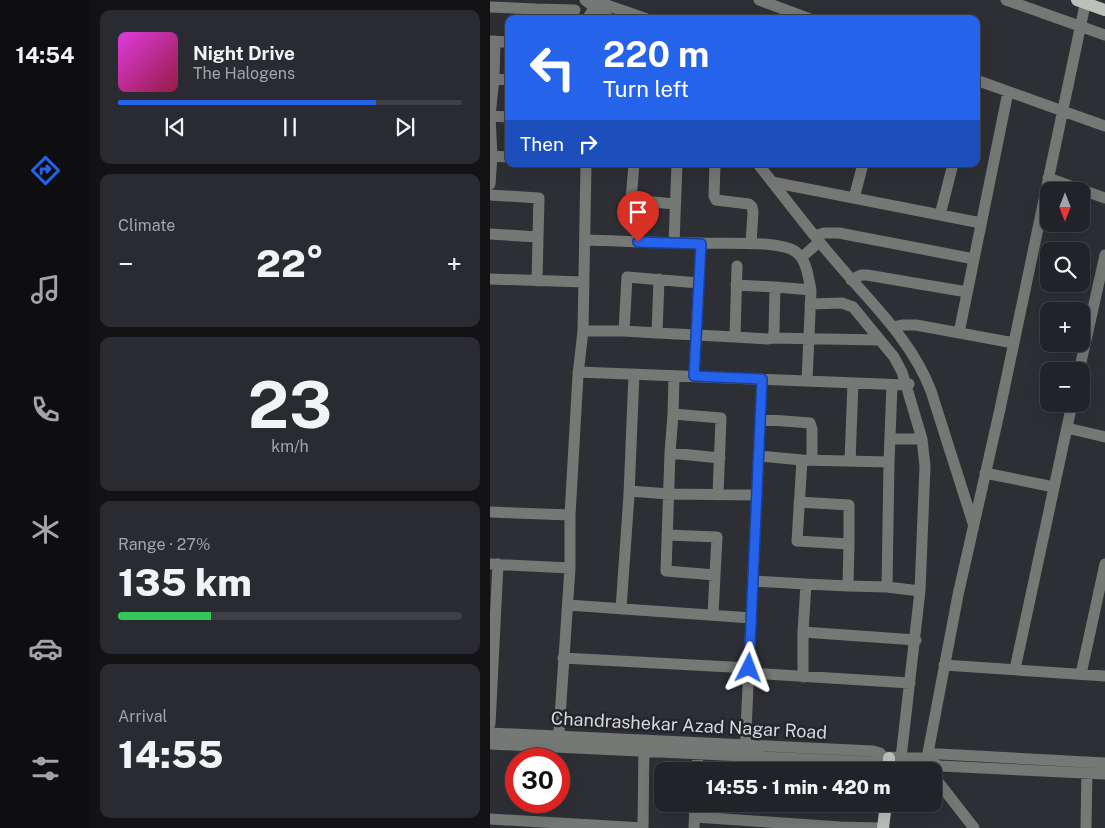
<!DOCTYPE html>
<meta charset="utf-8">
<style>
body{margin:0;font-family:"Public Sans",sans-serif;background:#2a2b30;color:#f1f3f6;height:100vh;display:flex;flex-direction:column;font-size:19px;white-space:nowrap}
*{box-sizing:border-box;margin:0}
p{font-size:16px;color:#a2a4a8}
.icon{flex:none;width:28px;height:28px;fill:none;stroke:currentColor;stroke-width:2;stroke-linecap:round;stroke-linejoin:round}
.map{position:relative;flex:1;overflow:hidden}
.panel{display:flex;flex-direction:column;gap:10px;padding:10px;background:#131316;width:400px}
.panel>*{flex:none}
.top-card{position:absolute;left:15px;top:15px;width:475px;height:152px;border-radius:10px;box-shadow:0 5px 20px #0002,0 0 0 1px #3f4045;background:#2563eb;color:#fff;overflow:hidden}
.needle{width:32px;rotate:180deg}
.buttons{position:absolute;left:550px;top:182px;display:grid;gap:10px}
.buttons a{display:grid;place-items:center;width:50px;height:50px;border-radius:10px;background:#222328;box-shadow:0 5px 20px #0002,0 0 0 1px #3f4045;font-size:25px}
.speed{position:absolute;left:15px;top:748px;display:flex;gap:10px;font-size:25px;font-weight:700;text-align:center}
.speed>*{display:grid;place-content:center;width:65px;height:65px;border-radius:50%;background:#222328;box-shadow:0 5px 20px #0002,0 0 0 1px #3f4045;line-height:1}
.speed .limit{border:8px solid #d22;background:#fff;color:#111}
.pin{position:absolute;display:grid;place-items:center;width:42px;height:42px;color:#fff;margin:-51px -21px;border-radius:50% 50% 50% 0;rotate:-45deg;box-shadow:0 0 5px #0007}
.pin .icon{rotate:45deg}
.me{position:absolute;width:55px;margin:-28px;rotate:3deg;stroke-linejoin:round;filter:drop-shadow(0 0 4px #0008)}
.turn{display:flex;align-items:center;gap:18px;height:105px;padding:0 15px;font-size:22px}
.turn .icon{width:65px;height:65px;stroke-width:2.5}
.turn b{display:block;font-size:35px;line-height:42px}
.then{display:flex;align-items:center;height:48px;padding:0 15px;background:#0003;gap:10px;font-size:19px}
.big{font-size:38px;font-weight:800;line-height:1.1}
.panel .card{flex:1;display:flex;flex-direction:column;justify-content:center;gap:8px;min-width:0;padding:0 18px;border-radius:10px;background:#2a2b30}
.panel .dial{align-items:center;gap:0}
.dial b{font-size:65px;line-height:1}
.song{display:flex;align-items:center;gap:15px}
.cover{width:60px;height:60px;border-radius:8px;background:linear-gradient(135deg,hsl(300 70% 55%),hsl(340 70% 35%))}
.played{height:5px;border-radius:2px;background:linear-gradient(90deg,#2563eb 75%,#3f4045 75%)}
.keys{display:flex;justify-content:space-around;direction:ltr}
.heat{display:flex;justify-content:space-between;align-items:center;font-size:28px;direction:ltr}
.charge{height:8px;border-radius:4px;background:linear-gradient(90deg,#34c759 27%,#3f4045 0)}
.trip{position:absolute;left:164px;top:762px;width:288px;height:50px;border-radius:10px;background:#222328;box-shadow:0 5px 20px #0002,0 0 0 1px #3f4045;font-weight:800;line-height:50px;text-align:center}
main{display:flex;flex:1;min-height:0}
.tab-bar{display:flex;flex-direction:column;width:90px;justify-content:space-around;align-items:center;background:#0e0e10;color:#a2a4a8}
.tab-bar .icon{width:35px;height:35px}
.tab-bar .selected{color:#2563eb}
.tab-bar b{font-size:22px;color:#f1f3f6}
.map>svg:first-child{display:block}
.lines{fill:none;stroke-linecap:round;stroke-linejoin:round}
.minor{stroke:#757875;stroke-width:11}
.major{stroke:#bbc0bb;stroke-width:12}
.route-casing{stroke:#184099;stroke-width:12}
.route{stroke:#2563eb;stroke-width:9}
.labels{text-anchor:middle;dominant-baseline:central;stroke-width:5;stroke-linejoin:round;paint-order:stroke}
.street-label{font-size:18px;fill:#d6d7db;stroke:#24252b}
</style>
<main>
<nav class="tab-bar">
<b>14:54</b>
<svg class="icon selected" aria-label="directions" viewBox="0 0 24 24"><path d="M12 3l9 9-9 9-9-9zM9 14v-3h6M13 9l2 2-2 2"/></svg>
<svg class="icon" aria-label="music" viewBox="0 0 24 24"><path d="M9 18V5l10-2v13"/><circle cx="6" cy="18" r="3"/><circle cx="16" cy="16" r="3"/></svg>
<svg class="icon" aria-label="phone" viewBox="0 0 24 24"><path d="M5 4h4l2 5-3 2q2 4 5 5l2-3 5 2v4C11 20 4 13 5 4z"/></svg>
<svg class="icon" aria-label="climate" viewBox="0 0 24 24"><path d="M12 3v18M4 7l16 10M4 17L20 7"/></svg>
<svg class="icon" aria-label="car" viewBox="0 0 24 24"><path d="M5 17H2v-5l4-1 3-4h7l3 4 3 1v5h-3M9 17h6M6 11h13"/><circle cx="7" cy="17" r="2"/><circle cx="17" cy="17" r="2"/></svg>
<svg class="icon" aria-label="filters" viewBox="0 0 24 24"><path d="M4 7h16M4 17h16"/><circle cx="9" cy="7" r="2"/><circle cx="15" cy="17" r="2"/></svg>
</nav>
<section class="panel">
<div class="card">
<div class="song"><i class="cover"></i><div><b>Night Drive</b><p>The Halogens</p></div></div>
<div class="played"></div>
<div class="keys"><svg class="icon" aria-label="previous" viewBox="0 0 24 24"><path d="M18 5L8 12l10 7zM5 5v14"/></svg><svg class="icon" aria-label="pause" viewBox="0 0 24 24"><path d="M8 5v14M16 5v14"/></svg><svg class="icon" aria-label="next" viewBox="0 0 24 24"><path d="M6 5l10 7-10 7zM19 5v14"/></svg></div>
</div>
<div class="card"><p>Climate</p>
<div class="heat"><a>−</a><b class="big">22°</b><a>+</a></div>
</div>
<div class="card dial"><b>23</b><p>km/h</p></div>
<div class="card"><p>Range · 27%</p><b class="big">135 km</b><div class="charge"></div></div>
<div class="card"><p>Arrival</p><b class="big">14:55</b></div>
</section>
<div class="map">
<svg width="615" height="828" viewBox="0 0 615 828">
<rect width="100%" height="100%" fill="#2e2f35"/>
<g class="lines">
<path class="minor" d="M95 0 120 19
M269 0 320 19
M516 0 615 35
M0 7 46 9V19
M46 9 85 10
M97 19 105 7 111 3 157 19
M0 41 19 42
M4 79 5 41
M19 80 4 79 0 116 19 117
M486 80 615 126
M0 156 19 157
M144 164 141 200 185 204
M225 164 224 196 226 200 259 204 262 207 263 212 261 244
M268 164C295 198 321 233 349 265 383 305 422 341 441 391L483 523
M558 178 615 198
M282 182 491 223
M0 184 2 156 0 116
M0 195 49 198 48 237
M364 198 373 164
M450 215 463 164
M0 234 48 237 47 281
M325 236 334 233H349L484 259
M95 240C133 241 172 243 211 243 232 244 290 240 306 252 317 260 318 277 321 290
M184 243 187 164
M312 257 329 242
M247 266 245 337 278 339 282 338 284 333 285 287 321 290 317 381
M0 279 94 282
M361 280 371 275H377L477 292
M246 285 285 287
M320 304 352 303 363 307 404 357 412 372 416 385 419 384
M403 327 412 325H426L524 343
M93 331H134L137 277 209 283
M134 331 167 333 169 279
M167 333 245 337
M469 333 518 92
M282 338 390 340
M589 371 615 255
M88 372 416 385 432 439 435 466 430 591 411 758
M204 376 211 243
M183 414 184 376
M270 419 320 423 322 429V460
M577 428 615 437
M400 439H432
M180 453 176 571 225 575 223 615
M269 456 312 460
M360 461 363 383
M399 462 402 385
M495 473 564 487
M139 491 179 494 267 495
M228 495 231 418 183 414 180 453 230 458
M309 502 359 505V544
M0 512 80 515
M177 535 227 537 225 575
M0 564 80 568
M263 581 316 584 313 632V677
M316 584 358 586 359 544 307 541 312 460 399 462 397 587 358 586
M397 587 430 591
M78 605 261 618
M131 609 139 495 144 374
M313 632 426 640
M73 658 259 668
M454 665 615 676
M525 669 582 404
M259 673 420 683
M591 674 615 564
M0 724 8 564
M0 733 383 751 390 753 393 757
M0 744 380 762 389 761 393 757 437 758
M68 747 80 568V515L88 375 93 331 96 164
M255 752 272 379
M437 758 443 764 450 766 615 774
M437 758 445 754H450L615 763
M207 771 208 754
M441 771 437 758 468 595 510 409 596 0
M442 774 484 828
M205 817 350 827 349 828
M0 819 153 828 154 744
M350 827 393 828
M204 828 205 804
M596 828 597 766"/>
<path class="major" d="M587 0 615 10
M399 771V758
M393 828 396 804"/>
</g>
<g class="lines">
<g class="route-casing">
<path id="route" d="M148 242 211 244 204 376 272 379 259 668"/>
</g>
<use href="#route" class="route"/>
</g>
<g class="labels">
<g class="street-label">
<text transform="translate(199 725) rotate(3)">Chandrashekar Azad Nagar Road</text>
</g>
</g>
</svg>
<div class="buttons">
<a><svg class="needle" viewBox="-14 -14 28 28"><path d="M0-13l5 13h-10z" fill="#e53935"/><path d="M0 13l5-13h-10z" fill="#a2a4a8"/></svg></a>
<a><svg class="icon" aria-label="search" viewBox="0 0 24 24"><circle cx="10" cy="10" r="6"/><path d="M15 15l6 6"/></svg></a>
<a>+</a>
<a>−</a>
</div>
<div class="speed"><div class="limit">30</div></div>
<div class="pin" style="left:148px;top:242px;background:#d93025"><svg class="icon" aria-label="arrive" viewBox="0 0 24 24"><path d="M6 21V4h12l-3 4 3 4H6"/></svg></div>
<svg class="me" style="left:259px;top:668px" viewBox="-20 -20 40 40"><path d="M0-17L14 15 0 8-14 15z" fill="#2563eb" stroke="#fff" stroke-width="4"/></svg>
<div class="trip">14:55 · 1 min · 420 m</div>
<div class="top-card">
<div class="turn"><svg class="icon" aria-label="left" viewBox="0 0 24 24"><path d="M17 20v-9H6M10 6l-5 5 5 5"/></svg><div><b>220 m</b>Turn left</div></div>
<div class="then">Then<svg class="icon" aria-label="right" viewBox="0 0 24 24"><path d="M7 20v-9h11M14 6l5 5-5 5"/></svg></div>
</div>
</div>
</main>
